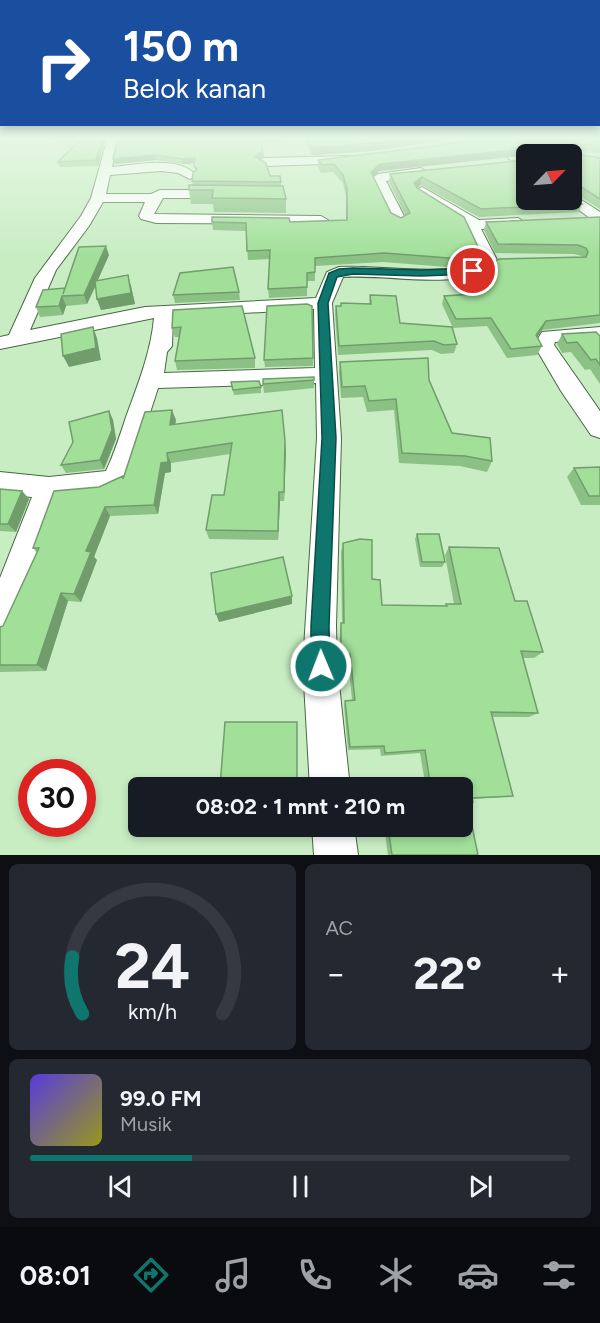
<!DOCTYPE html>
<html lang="id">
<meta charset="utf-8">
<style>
body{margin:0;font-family:Figtree,sans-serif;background:#242831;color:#f1f3f6;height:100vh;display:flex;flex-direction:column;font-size:22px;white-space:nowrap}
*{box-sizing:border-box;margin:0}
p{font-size:20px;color:#9ea1a6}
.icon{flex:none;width:33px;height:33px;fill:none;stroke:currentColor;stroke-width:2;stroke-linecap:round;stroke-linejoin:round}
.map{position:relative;height:855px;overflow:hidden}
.side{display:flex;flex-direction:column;gap:9px;padding:9px;background:#0d0f14;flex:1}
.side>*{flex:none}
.top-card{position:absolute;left:0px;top:0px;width:600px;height:126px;box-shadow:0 3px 9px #0003;background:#1a4fa0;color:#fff;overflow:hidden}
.needle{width:39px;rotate:65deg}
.tools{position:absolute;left:516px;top:144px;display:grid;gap:12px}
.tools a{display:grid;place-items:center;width:66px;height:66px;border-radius:9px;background:#171b24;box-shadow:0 3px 9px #0003;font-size:30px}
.speed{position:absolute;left:18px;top:759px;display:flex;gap:12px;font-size:30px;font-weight:700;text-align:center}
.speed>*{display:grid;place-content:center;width:78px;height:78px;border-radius:50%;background:#171b24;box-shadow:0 3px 9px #0003;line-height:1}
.speed .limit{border:9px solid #d22;background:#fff;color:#111}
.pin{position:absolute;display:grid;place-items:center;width:51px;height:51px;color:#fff;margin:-26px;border:3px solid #fff;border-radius:50%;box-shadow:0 2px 6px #0007}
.me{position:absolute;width:66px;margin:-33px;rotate:359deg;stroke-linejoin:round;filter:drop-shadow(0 0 4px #0008)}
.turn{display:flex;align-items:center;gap:21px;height:126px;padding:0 24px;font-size:27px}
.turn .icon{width:78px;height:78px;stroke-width:2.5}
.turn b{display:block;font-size:42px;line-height:51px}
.big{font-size:45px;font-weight:700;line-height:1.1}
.side .card{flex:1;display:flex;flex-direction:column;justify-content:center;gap:9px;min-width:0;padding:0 21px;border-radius:9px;background:#242831}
.side .dial{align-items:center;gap:0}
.dial svg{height:156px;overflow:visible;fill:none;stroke:#363941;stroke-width:7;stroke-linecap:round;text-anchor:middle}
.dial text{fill:#f1f3f6;stroke:none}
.song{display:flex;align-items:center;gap:18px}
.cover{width:72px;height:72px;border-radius:9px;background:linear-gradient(135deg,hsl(250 70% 55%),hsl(60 70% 35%))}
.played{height:6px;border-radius:3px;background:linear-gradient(90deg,#0f766e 30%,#363941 30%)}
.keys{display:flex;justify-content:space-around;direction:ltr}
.heat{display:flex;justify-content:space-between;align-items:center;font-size:33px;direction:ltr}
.side .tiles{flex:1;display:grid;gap:9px;grid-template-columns:1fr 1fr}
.card:last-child{grid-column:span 2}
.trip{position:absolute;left:128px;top:777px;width:345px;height:60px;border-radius:9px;background:#171b24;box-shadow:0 3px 9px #0003;font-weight:700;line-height:60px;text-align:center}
.tab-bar{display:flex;height:96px;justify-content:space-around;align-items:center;background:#090b0e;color:#9ea1a6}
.tab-bar .icon{width:42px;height:42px}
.tab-bar .active{color:#0f766e}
.tab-bar b{font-size:27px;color:#f1f3f6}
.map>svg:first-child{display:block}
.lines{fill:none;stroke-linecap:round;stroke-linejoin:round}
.minor-casing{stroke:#486844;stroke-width:2}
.minor{fill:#fff;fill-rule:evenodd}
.wall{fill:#8bc184;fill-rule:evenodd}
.shaded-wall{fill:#719d6c}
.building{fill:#a2e09a;stroke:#719d6c;stroke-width:1.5}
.route{fill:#0f766e;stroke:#0a4d48;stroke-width:1.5}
</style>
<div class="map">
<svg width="600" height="855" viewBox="0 0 600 855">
<rect width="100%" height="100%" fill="#c8edc3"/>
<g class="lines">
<g class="minor-casing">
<path id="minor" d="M108 137H118L112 167C136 165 178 155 196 175L190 179 178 173 161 171 110 175 106 194H151L160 190H222L229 194 222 198H163L154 214 321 216 328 220 321 224 156 223 141 219 139 216 145 202H103L89 226 56 270 30 330 145 307 316 298 327 272 339 267C377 265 448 277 481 262L465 224 417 194 415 191 422 187 479 220 518 218 525 222 518 226 481 229 497 260 495 268C450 290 392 274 343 277L332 303 341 438 336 626 337 665 350 788H310L303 665 317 438 316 383 158 388 127 484C113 499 79 496 59 498L12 631 0 635V578L32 497 0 494V472L49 477 106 471C114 454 120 435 126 417 138 384 151 352 154 318L0 349V337L9 335 35 278 81 216 91 198ZM314 309 315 368 164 373 167 352 172 346 173 317Z
M484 137H496L526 161V171L522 170Z
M349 156 353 157V163L264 166 258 162 264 158Z
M421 168 427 172 425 175 386 181 406 220 399 224 394 223 372 178 378 174Z
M572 194 600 212V223L595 222 567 201 572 200Z
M600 327V339L555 342 554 345 600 411V438L591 435 561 391 534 345 542 332Z
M312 826H354L358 855H314Z"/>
</g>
<use href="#minor" class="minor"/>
</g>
<path class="wall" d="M46 137H106L98 166 60 167 58 162 79 141 47 140Z
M118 137H284V142H261L264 156 260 159 270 176 281 182V186L286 199V213L214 212 213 204H191L189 190 193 185 192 181 195 171V163L183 164 156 160 115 164Z
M302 137H464L372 151 312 155Z
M600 137V153L573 150 575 154 600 157V209L573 192 526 200 582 204 579 212 479 217 421 185 417 188 480 251 477 260 469 264 447 267 383 262 315 266V281H307V296L269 298 268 289 270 259 248 260 246 231 213 230 212 222H290L346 220V196L343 183 333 172 321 173 318 167V160ZM519 156 525 158 524 160 390 174 389 182 405 215 401 218 391 213 373 177 379 171Z
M600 217V323L542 330 537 337 542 346 537 355 507 358 487 326 453 328 442 304 444 296 464 295 456 281 458 272 583 258 582 256 574 254 495 253 484 230 486 222Z
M109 255 98 280 131 286 135 304 101 310 97 299 96 286 87 304 66 306 63 315 40 317 36 307 65 288Z
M239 292 240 300 175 303 173 295Z
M370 295 400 323 457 344 454 353 441 354 432 350 338 355 335 314 336 306 369 304Z
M173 310 255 358V368L177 370 175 361 179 337H175L172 328Z
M562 334 600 336V384L590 369 585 370 571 352 562 353 557 344Z
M313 358V366L265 367 264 360Z
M340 362 429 380 452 433 492 461 487 472 460 466 399 463 394 410 367 412 363 397 341 398 339 373Z
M314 377V388L264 393 263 384Z
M231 382 261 387V393L234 395Z
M109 411 113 420 116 439 104 469 66 473 61 465Z
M176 420 175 424 286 451 284 501H280L278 540 209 539 206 530 224 495 230 454 171 463V472L165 473 158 514 110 516 94 557 97 560 81 602 68 601 46 671 0 672V627L3 626 37 553 33 548 99 487 124 478Z
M600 467V505H581L567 477 574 468Z
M0 489 22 491 29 499 16 532 0 531Z
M417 534 445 562 442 567H420L415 539Z
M343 543 372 579 382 605 445 606 446 604H454L445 555 449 547 515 601 543 652 534 658H522L538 713 529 717H492L513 796 504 797 472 799 473 802 467 803 478 855H388L384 826H462V788H426L420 753 381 756 380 749 348 750 344 706 345 701 352 700 348 660 339 661 340 630 341 623H342L341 552Z
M225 722 298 788 220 787Z"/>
<path class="shaded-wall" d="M103 137H106L98 166 96 160Z
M418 137H464L372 151 312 155V148Z
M575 143 572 150 568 147Z
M521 149 519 156 379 171 370 180 371 172 380 164Z
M263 150 264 156 256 163 255 157Z
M155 155 156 160 115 164 113 159Z
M195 158 196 163 183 164 182 159Z
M422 177 421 185 413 190 414 183Z
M106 246 109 255 87 304 84 295Z
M480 251 477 260 469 264 447 267 449 258Z
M128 275 131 286 135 304 101 310 97 299Z
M62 296 66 306 63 315 59 306Z
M546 321 542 330 532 344 536 335Z
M93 327 97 338 101 360 69 367 63 356Z
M172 410 176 420 173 435 170 425Z
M109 411 113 420 116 439 104 469 100 460Z
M285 441 286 451 284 501V492Z
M167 453 171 463V472L165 473 158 514 154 505 161 463Z
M22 491 29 499 16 532 8 524Z
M279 492 280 501 278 540V531Z
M105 507 110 516 94 557 97 560 81 602 74 594 86 551Z
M61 593 68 601 46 671 37 665Z
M292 596V604L219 622 216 614Z"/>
<path class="building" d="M83 137H103L96 160 58 162Z
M118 137H260L263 150 255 157 266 163 270 176H280L281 182 192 181 193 173 197 169 194 166 195 158 182 159 155 155 113 159Z
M306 137H418L372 143 312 148Z
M490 137H600V146L575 143 568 147 573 149 575 154 600 158V199L577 184 574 185 573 190 572 191V154H527V150L521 149 380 164 371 172 391 213 401 218 410 213 390 174 526 160V155V200H572V196L582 204 481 209 422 177 414 183 417 188 464 217 480 251 472 255 449 258 384 253 315 258V272L307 273V287L268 289 270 250 247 251 246 223 212 222V217L289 218 290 222 347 220V189L343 175 334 164 322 165 318 160 435 146Z
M189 185 283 186 286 199 212 198 213 190H189Z
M600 217V315L546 321 536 335 542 346 511 349 491 318 456 319 444 296 472 294 458 272 483 268 499 259 586 257 588 252 586 248 578 245 498 244 486 222Z
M106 246 84 295 62 296 59 306 36 307 43 290 65 288 63 294 79 247Z
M233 267 239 292 173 295 180 273Z
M128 275 131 293 97 299 95 281Z
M370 295 396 296 400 323 452 327 457 344 444 345 434 341 339 346 336 306H341V303L371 304Z
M307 304 312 306 313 358 264 360 267 306Z
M242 306 255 358 175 361 181 327 172 328 173 310Z
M93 327 96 348 63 356 61 334Z
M596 332 600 336V365L596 359 591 360 577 342 567 343 562 334Z
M428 358 429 380 452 433 490 438 492 461 465 456 402 453 396 399 369 401 365 386 342 387 340 362Z
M314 377V380L263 384V379Z
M259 381 261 387 233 390 231 382Z
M172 410 170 425 282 410 285 441 284 492H279L278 531 206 530 212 495H224L232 443 167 453 168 462 161 463 154 505 105 507 86 551 91 552 74 594 61 593 37 665H0V627L3 626 39 548H33L54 491 99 487 123 476V479L145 412Z
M109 411 112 430 100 460 61 465 73 442 69 422Z
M600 467V496H589L574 468Z
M0 489 22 491 8 524H0Z
M417 534H439L445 562H422Z
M360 539 372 540V579L380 580 382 605 447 606 446 604H461L449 547 499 548 515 601H527L543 652 521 651 538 713 491 712 513 796 472 798 473 802H467L478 855H392L388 826H462V788H431L425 750 385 753 384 746 350 747 345 701 355 700 350 654H341V623H344L343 543Z
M283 557 292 596 216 614 211 573Z
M225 722H297V788H260V786L220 787Z"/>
<linearGradient id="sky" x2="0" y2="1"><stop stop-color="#73a3de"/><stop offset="0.54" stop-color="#e6f7e4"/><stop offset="1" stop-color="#e6f7e4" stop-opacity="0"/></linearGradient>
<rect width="600" height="256" fill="url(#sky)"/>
<path class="route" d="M353 268 421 270 473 268 478 271 473 274 421 276 353 274 337 277 328 303 336 438 329 626 330 666 328 673 321 675 314 673 311 666V626L322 438 318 303 329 273 339 269Z"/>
</svg>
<div class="tools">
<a><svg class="needle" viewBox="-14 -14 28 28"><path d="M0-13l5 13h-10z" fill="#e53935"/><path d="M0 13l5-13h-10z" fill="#9ea1a6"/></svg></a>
</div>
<div class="speed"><div class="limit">30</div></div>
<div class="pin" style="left:473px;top:271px;background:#d93025"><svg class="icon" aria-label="arrive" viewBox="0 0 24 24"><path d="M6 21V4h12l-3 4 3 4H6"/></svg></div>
<svg class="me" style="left:321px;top:666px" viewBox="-20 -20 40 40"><circle r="17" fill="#0f766e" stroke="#fff" stroke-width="3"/><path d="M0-11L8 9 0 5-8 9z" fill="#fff"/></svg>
<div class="trip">08:02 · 1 mnt · 210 m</div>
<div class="top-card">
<div class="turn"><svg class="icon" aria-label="right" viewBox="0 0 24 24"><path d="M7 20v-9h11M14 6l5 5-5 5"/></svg><div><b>150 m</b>Belok kanan</div></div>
</div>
</div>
<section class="side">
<div class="tiles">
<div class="card dial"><svg viewBox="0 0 100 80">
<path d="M14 69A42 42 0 1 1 86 69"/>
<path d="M14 69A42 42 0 0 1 9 40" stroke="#0f766e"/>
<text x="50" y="56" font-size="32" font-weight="700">24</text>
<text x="50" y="72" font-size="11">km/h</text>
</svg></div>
<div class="card"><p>AC</p>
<div class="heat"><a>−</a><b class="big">22°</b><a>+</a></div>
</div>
<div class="card">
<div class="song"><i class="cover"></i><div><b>99.0 FM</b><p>Musik</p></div></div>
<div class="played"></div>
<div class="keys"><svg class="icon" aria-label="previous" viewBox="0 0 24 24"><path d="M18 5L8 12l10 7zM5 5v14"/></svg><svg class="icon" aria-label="pause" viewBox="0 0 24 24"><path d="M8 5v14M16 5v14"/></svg><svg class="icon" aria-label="next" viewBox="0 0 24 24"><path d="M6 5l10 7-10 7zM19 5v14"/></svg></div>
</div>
</div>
</section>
<nav class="tab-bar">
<b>08:01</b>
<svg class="icon active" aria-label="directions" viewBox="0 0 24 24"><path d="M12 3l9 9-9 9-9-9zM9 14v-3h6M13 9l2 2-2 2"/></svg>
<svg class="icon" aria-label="music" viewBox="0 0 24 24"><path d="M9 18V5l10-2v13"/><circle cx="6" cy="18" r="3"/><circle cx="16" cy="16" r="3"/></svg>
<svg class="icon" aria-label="phone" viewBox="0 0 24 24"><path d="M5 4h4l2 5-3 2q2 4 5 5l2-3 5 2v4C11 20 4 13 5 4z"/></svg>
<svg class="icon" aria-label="climate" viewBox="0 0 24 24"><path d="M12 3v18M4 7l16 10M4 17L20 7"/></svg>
<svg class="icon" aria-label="car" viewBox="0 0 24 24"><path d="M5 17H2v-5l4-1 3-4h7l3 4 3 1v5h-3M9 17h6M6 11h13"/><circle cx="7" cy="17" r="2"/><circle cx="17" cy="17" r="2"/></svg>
<svg class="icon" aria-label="filters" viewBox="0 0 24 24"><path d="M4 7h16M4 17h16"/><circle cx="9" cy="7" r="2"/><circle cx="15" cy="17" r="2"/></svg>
</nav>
